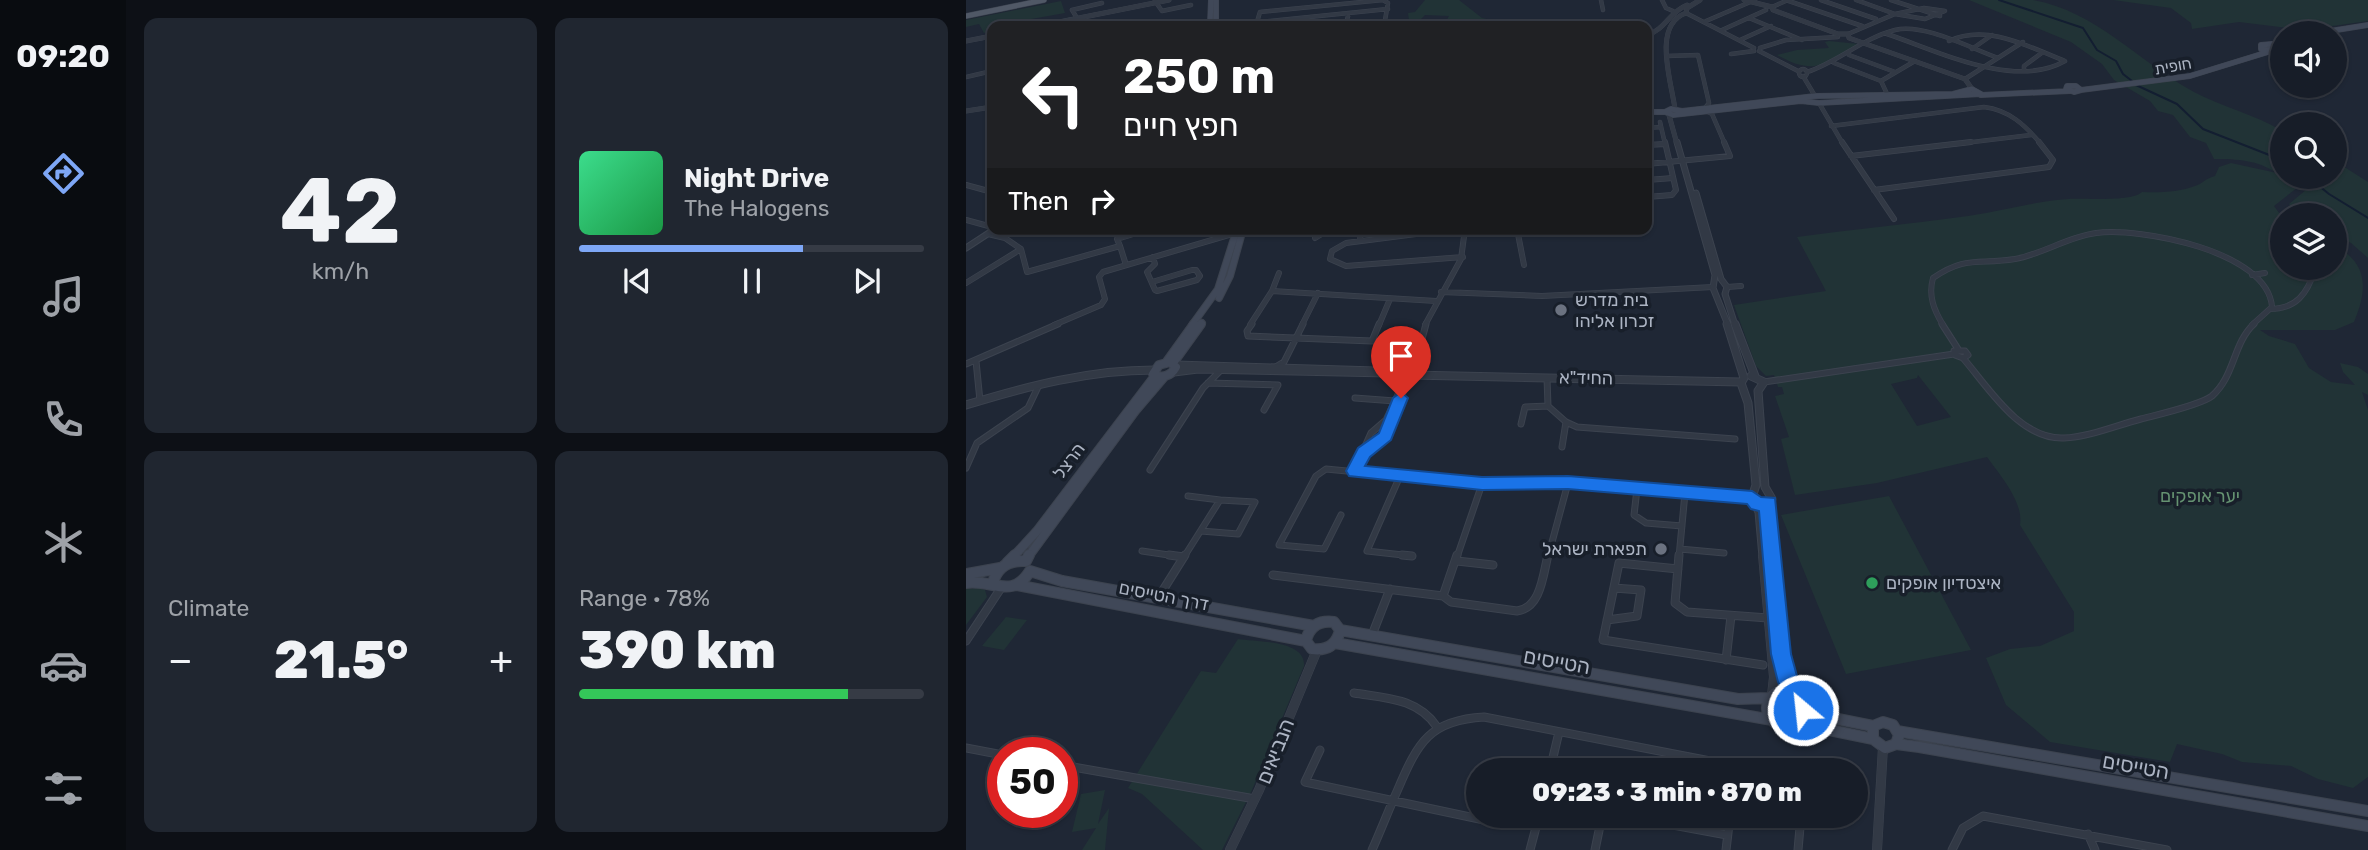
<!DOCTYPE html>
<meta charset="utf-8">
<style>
body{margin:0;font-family:Rubik,"Noto Sans Hebrew",sans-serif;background:#202630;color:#f1f3f6;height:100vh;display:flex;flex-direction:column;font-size:26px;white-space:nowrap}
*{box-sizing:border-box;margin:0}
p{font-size:23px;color:#9ea2a8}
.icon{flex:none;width:38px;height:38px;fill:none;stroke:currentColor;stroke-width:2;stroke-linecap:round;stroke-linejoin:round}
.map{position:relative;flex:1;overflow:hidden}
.drawer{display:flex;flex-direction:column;gap:18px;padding:18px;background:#0d1016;width:840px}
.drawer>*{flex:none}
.banner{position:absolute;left:21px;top:21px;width:665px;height:214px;border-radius:14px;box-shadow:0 2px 5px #0004,0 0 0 2px #363b45;background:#202124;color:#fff;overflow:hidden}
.buttons{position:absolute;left:1304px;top:21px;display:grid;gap:14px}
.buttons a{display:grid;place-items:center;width:77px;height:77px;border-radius:50%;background:#171d28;box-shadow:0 2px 5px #0004,0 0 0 2px #363b45;font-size:35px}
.speed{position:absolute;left:21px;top:737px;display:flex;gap:14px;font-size:35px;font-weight:700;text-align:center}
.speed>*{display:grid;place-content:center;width:91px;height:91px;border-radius:50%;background:#171d28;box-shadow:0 2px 5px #0004,0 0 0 2px #363b45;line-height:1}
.speed .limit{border:10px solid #d22;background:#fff;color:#111}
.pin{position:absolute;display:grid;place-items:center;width:60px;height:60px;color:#fff;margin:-72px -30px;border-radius:50% 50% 50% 0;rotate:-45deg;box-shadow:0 0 7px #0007}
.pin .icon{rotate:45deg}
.me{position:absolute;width:77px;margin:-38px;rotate:332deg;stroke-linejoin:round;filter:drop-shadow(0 0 5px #0008)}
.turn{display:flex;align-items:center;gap:24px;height:147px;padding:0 21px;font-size:32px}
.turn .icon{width:91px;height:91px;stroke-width:2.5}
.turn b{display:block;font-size:49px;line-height:60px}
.then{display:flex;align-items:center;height:66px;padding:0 21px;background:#0003;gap:14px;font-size:26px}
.big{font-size:52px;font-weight:800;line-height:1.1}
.drawer .card{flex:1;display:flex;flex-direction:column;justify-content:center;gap:10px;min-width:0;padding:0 24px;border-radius:14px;background:#202630}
.drawer .dial{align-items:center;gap:0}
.dial b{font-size:91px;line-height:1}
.song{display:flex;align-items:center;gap:21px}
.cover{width:84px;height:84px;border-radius:10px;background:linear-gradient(135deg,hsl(150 70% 55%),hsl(140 70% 35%))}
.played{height:7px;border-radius:4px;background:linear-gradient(90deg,#7ea7f6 65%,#363b45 65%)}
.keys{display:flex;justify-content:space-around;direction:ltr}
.heat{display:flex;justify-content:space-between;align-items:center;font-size:38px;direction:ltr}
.charge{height:10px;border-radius:5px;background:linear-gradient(90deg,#34c759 78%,#363b45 0)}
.drawer .tiles{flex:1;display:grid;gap:18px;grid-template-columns:repeat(2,1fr)}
.trip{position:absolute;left:500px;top:758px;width:402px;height:70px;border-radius:35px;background:#171d28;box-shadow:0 2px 5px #0004,0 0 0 2px #363b45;font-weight:800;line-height:70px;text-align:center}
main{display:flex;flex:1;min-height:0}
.tab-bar{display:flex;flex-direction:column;width:126px;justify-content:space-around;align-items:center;background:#090c10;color:#9ea2a8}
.tab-bar .icon{width:49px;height:49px}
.tab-bar .current{color:#7ea7f6}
.tab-bar b{font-size:32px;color:#f1f3f6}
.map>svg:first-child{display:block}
.green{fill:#213336;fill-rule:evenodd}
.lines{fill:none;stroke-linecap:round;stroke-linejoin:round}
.stream{stroke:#131e31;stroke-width:2}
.minor-far3-casing{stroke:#3c434f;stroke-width:4.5}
.minor-far2-casing{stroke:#3c434f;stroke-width:6}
.minor-far1-casing{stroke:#3c434f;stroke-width:7}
.minor-casing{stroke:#3c434f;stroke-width:9}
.tertiary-far3-casing{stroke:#3c434f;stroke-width:5}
.tertiary-far2-casing{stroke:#3c434f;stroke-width:7}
.tertiary-far1-casing{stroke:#3c434f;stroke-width:9}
.tertiary-casing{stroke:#3c434f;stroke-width:10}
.secondary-far3-casing{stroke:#3c434f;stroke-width:6}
.secondary-far2-casing{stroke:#3c434f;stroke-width:8}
.secondary-far1-casing{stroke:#3c434f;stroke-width:10}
.secondary-casing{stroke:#3c434f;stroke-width:12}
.primary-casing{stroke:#3c434f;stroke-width:6}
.minor-far3{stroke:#323945;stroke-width:3.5}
.minor-far2{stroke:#323945;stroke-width:4.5}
.minor-far1{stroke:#323945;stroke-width:5}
.minor{stroke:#323945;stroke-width:7}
.tertiary-far3{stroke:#323945;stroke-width:4.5}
.tertiary-far2{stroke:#323945;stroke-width:5}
.tertiary-far1{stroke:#323945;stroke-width:7}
.tertiary{stroke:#323945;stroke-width:9}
.secondary-far3{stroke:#404858;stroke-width:5}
.secondary-far2{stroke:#404858;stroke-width:6}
.secondary-far1{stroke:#404858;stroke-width:8}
.secondary{stroke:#404858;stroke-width:10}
.primary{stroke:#505866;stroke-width:5}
.route{fill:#1a73e8;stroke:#114b97;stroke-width:2}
.worship-dot{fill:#6b7280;stroke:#181f2a;stroke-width:2.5}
.leisure-dot{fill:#2e9e5b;stroke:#181f2a;stroke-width:2.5}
.labels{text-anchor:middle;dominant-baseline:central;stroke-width:7;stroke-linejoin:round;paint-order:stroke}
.far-street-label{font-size:16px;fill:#acb4c3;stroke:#181f2a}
.poi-label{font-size:18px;fill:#acb4c3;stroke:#181f2a;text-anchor:start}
.street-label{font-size:18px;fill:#acb4c3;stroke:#181f2a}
.park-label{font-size:18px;fill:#659271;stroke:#181f2a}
.near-street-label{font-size:21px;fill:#acb4c3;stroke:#181f2a}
</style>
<main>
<nav class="tab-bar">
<b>09:20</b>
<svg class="icon current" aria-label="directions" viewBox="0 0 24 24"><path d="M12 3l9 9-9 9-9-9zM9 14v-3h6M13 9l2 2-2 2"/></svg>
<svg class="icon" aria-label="music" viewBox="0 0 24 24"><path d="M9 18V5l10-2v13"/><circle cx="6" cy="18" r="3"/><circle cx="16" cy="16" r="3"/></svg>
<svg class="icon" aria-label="phone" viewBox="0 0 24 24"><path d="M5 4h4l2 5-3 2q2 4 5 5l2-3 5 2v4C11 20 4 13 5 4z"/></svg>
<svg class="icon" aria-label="climate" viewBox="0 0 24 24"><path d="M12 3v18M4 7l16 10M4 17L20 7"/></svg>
<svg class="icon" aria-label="car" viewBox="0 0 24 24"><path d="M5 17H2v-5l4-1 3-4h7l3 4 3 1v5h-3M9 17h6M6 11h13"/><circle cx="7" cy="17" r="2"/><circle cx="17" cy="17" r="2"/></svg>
<svg class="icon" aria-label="filters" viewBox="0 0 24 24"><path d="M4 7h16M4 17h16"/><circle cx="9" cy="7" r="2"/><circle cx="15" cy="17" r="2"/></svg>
</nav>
<section class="drawer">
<div class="tiles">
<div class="card dial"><b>42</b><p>km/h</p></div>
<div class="card">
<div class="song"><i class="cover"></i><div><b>Night Drive</b><p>The Halogens</p></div></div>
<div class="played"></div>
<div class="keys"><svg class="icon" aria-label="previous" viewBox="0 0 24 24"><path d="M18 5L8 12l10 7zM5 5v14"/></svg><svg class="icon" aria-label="pause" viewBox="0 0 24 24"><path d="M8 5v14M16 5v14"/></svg><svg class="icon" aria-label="next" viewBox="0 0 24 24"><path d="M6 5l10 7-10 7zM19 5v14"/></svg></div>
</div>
<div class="card"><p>Climate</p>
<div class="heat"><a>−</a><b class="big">21.5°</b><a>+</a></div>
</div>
<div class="card"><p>Range · 78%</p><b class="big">390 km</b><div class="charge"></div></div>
</div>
</section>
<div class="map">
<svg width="1402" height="850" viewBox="0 0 1402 850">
<rect width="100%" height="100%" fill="#1f2735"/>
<path class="green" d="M459 0H493L516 18 540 23 478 25 483 16 459 15 448 26H438L443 20 442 13 449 12Z
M1003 0C1024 0 1047 0 1067 0 1130 11 1174 63 1228 92 1256 107 1288 114 1316 131V177H1368L1369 161 1402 182V258L1385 243 1369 234 1368 215 1328 214 1323 204 1341 189 1320 178 1332 187 1308 206 1316 217V268H1368L1369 246C1402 263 1402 289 1388 322L1369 330H1294L1303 336 1329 344 1343 368 1365 382 1389 385 1377 372 1374 363 1392 367 1402 374V395L1396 392 1402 410V777L1387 788 1352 779 1325 766 1276 762 1256 754 1211 744 1204 762 1084 742 1040 705 1020 658 1044 649 1074 646 1108 631V612L1054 525C1058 502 1033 474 1021 457L911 483 829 495 815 439 823 437 809 396 818 394 816 387H812L808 375 800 376 790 366 768 305 860 291 831 237C888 229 946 224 1002 216 1036 211 1069 201 1103 199 1119 198 1166 202 1176 192 1192 193 1214 192 1229 186 1236 184 1240 178 1249 176L1253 167 1265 163 1311 173C1291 160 1272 159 1248 159L1240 143 1224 137 1207 115 1192 111 1184 101 1148 80 1136 64 1105 42ZM952 375 985 417 951 426 925 384 951 378Z
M1147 0H1402V21L1338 30 1273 22 1226 29 1225 23 1205 8Z
M95 1 99 13 26 26V31L18 33 13 24 0 27V20Z
M863 41 893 44C859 65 848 76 811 55L831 50 863 48 859 42Z
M923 496 1005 650 880 674 815 515Z
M13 588 19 590 21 597 0 625V589Z
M40 617 61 620 38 650 16 646Z
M272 639C291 642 340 640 338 666L286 790 256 850H237L176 794 162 788 235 671 250 673Z
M139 790 132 824 143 808 139 850H116L130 828 106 832 115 794Z"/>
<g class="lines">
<path class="stream" d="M1033 0 1117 28 1131 50 1150 61 1157 74 1166 81
M1170 85 1211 104 1237 129 1316 160
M1342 177 1363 194 1402 218"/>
<g class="minor-far3-casing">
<path id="minor-far3" d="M635 0 637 10
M696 0 700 8 707 11
M820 0 896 26
M855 0 910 19
M890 0 929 14
M925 0 974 16
M189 1 196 11 225 5
M806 7 822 0
M958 8 979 11 959 19 929 14Z
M720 13 788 48
M111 18 106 10 136 3
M783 18 836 40
M740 21 789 0
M291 22 294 12 417 0 422 3 418 26
M256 26 422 9
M353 26 380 23 383 13
M756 30 800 10
M882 34 929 14
M921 34C972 51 1048 90 1099 61 1063 47 1021 23 983 41
M774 40 805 26
M794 48 820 40 872 37
M1006 49 1026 35
M793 51 832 71
M765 54 788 51
M883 55 929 72
M701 56 732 55 743 103 739 108
M868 63 915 81
M833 73a4 4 0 1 1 8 0a4 4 0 1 1-8 0Z
M1058 71V66L1077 52
M841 72C872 62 897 38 929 30 958 23 1004 48 1032 58
M837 76 849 96
M0 77 26 71
M999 79 1057 42
M922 96 915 81 949 61
M853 103 877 144
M740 111 746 114 759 144
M694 122 699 144
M865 126 1018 107C1043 110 1059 125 1075 144
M681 128 695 127
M990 144 1065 135"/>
</g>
<g class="minor-far2-casing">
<path id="minor-far2" d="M876 142 928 219
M681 145 699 144
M885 156 1005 142
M681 164 764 156 758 142
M681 180 707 178
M0 185 26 192
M908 190 1083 167 1087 160 1073 142
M681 197 706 195 710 190 699 142
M0 220 26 227
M207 229H215
M489 229 380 243 366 251 364 259 380 266 497 257
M551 229 558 265
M349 238 364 229
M394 241 395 229
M154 246 160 265
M55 249 61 272 154 246 151 239 184 229
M1286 275 1299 273
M186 282 226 270H230L234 276 231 280 191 291 189 290 181 272 189 264 187 257
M0 283 55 249 39 238 22 234
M761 287 775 286
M306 291 470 301
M475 292 576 296 747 287
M1304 309C1330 309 1341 294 1349 270
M88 325 135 305 139 299 133 277 137 272 273 232
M284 325 306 291 313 273
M336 325 352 293
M413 325 424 299
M459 325 495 259 499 229
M977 325C968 310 962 296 967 278 1000 255 1013 265 1049 259 1077 254 1101 237 1130 233 1174 227 1302 251 1306 307L1286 325"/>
</g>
<g class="minor-far1-casing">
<path id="minor-far1" d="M286 324 281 331 282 336 406 341 413 324
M976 324 992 349
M988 351H999L1002 355 997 358 989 355Z
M997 358C1022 387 1054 440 1098 438 1123 437 1151 425 1175 419 1190 415 1235 405 1246 396 1269 376 1267 343 1288 324
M10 361 14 401
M0 364 92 324
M308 368 318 362 337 324
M448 369 460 324
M581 378 582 406 600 422 611 427 769 439
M798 382 988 354
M242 383 312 385 298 410
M389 398 429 401
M555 424 559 407 582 406
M596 447 600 422
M403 448 419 436 444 376
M0 468 11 443 62 408 73 385
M184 470 237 388 255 370
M388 471 405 433 420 420 435 388V376
M434 476 401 551 446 556
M671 489 668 515 680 523 716 526
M375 515 358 549 313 545 350 476 360 469 516 484 602 483 786 497
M235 531 272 534 289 502 254 500
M714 549 758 553
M176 551 216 557
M218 557 254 500 222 496
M491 557 516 484
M582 557 602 483
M713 557 719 493"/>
</g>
<g class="minor-casing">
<path id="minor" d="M203 555 218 557
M436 555 446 556
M713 555 709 603 721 612 802 618
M491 561 527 565
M712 569 653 563 637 640 797 665
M307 575 477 596 485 602 551 611C575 608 577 575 582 555
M477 596 491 555
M192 598 219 555
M641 620 671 616 675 590 648 588
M406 635 424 589
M0 641 35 588
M760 660 765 616
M388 693C419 698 452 698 471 727
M0 748 37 755
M354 750 339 782 518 820
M96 765 289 799
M584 770 593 732
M658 816 761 835
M1122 834 1129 850
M406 850C415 830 423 809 432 789 452 742 464 720 518 717L791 770
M564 850 573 816
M629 850 636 816
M760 850 764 816
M832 850 835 816
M986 850 997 828 1017 816 1201 850"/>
</g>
<g class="tertiary-far3-casing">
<path id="tertiary-far3" d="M778 0 806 7 807 10 872 34H882L883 38 999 79 1006 89
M73 26 203 0
M681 35C699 30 703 12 721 5
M0 41 26 36
M709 109C705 80 686 25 720 13L721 8 734 0
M0 111 26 107
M703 115 711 144"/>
</g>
<g class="tertiary-far2-casing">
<path id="tertiary-far2" d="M711 142 749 275 747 288 762 325
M730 193 755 279 761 287 759 294 769 325
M0 248 29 229"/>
</g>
<g class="tertiary-far1-casing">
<path id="tertiary-far1" d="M761 324 778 378 775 383 782 403 790 485 786 497 793 512 797 557
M769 324 789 376
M208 372 232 369 422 373 438 377 445 375 448 370 441 366 410 371 210 365
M445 375 775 382
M785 376 798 382 792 391
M792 391 799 487 806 499 802 512 806 557
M0 405C62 386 123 370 188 370"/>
</g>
<g class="tertiary-casing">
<path id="tertiary" d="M797 555 808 677 806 695
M806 555 815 654 826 693
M264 850 293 790 351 650
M911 850 917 747"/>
</g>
<g class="secondary-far3-casing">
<path id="secondary-far3" d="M250 0V23
M244 24 245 0
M1352 33 1402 25
M1295 45V49L1316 51
M1295 45 1306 44 1316 49
M1101 86H1110L1115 90 1108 92 1100 89Z
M1006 89 1015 94 853 103 835 101 707 115 699 112 705 109 716 111 849 96 987 94Z
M1115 90 1224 76 1302 52
M1015 95 1104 91
M681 112H699"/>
</g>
<g class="secondary-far2-casing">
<path id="secondary-far2" d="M253 298 264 276 277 229
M226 325 252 289 271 229
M234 325 236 323"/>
</g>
<g class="secondary-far1-casing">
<path id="secondary-far1" d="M204 362 210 367C205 376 196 379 187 374L193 365Z
M200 363 228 324
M207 363 235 324
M47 557 71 531 189 376
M62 557 169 411 198 377"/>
</g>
<g class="secondary-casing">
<path id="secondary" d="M60 561 63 555
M41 563 49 555
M64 571 96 581 348 626
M0 574 34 568
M0 583C27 579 46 600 64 571
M27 583C31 566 44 560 60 561
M50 585 340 641
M374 630 772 699 803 698
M340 641 346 649C361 651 371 645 374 630
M340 641C343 626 353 620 368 622L374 630
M369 643 806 720
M801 708a18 18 0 1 1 36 0a18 18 0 1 1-36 0Z
M837 707 852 715 907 726
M829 723 907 739
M907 726V739L919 748 930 744 953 747 1402 826
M907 726 917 722 927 725 933 735 930 744
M931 731 1402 811"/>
</g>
<g class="primary-casing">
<path id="primary" d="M0 16 78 0"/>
</g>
<use href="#minor-far3" class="minor-far3"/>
<use href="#minor-far2" class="minor-far2"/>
<use href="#minor-far1" class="minor-far1"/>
<use href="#minor" class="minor"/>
<use href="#tertiary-far3" class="tertiary-far3"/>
<use href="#tertiary-far2" class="tertiary-far2"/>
<use href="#tertiary-far1" class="tertiary-far1"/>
<use href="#tertiary" class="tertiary"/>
<use href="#secondary-far3" class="secondary-far3"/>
<use href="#secondary-far2" class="secondary-far2"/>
<use href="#secondary-far1" class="secondary-far1"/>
<use href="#secondary" class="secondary"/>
<use href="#primary" class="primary"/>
</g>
<path class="route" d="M435 392 442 398 425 440 404 457 399 466 516 477 602 476 786 491 795 497 809 498 825 654 834 687 846 702 847 710 844 717 837 720 830 717 812 682 805 654 793 511 785 509 781 504 602 489 516 490 383 476 380 471 392 448 413 433 427 398Z"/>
<g class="worship-dot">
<circle cx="595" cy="310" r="7"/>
<circle cx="695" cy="549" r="7"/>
</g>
<circle class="leisure-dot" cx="906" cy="583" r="7"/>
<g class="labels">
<g class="far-street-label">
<text transform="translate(1207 66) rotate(-10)">חופית</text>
</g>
<g class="poi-label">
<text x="609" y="300">בית מדרש<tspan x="609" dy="21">זכרון אליהו</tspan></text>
<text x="681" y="549" text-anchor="end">תפארת ישראל</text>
<text x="920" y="583">איצטדיון אופקים</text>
</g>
<g class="street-label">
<text transform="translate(620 378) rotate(1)">החיד"א</text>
<text transform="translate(103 461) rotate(-53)">הרצל</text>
<text transform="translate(198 596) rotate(11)">דרך הטייסים</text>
</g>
<g class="park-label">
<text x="1234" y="496">יער אופקים</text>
</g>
<g class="near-street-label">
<text transform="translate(591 661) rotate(10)">הטייסים</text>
<text transform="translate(309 751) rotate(-68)">הנביאים</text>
<text transform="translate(1170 766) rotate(10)">הטייסים</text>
</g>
</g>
</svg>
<div class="buttons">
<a><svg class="icon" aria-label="sound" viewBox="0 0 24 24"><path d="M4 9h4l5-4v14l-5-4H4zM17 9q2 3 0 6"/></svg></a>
<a><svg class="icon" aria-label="search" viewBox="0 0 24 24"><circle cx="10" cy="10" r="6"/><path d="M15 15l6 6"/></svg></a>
<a><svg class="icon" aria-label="layers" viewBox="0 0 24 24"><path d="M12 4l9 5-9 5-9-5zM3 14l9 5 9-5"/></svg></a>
</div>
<div class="speed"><div class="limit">50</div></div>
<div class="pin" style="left:435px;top:398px;background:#d93025"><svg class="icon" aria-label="arrive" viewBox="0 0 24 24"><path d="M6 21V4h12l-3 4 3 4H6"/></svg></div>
<svg class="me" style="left:837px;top:710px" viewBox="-20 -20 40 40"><circle r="17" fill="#1a73e8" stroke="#fff" stroke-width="3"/><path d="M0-11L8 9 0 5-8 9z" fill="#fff"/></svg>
<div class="trip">09:23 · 3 min · 870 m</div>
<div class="banner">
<div class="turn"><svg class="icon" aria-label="left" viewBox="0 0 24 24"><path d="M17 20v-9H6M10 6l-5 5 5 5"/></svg><div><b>250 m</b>חפץ חיים</div></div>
<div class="then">Then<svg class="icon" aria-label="right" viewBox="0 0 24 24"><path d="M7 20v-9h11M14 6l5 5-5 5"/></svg></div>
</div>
</div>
</main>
